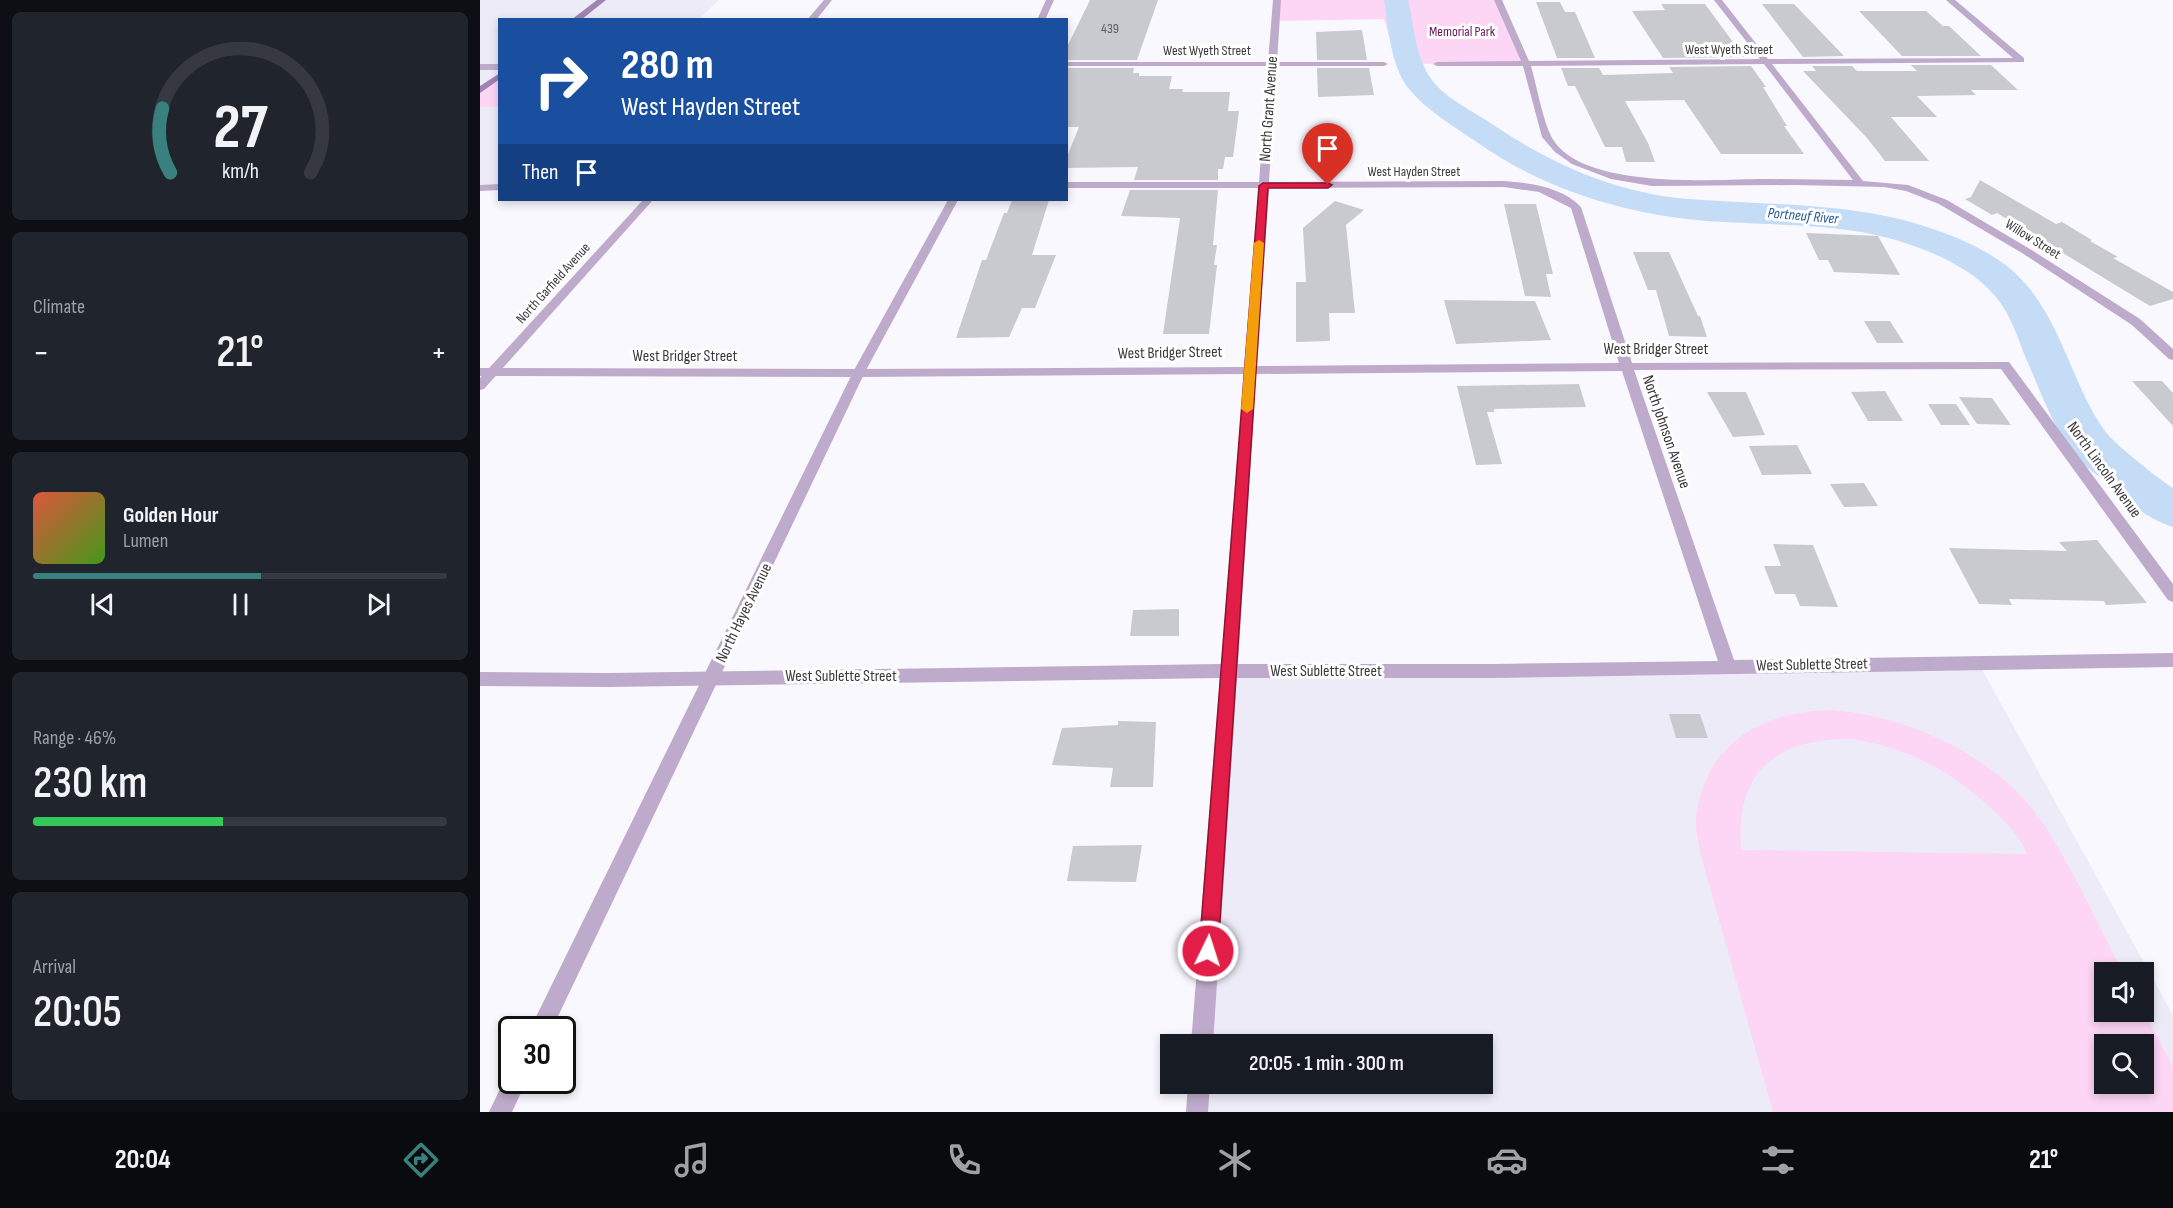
<!DOCTYPE html>
<meta charset="utf-8">
<style>
body{margin:0;font-family:"Sofia Sans Condensed",sans-serif;background:#20242c;color:#f1f3f6;height:100vh;display:flex;flex-direction:column;font-size:22px;white-space:nowrap}
*{box-sizing:border-box;margin:0}
p{font-size:20px;color:#9ea1a6}
.icon{flex:none;width:33px;height:33px;fill:none;stroke:currentColor;stroke-width:2;stroke-linecap:round;stroke-linejoin:round}
.map{position:relative;flex:1;overflow:hidden}
.panel{display:flex;flex-direction:column;gap:12px;padding:12px;background:#0d0f14;width:480px}
.panel>*{flex:none}
.guide{position:absolute;left:18px;top:18px;width:570px;height:183px;border-radius:0px;box-shadow:0 3px 9px #0003;background:#1a4fa0;color:#fff;overflow:hidden}
.buttons{position:absolute;left:1614px;top:962px;display:grid;gap:12px}
.buttons a{display:grid;place-items:center;width:60px;height:60px;border-radius:0px;background:#171b24;box-shadow:0 3px 9px #0003;font-size:30px}
.speed{position:absolute;left:18px;top:1016px;display:flex;gap:12px;font-size:30px;font-weight:700;text-align:center}
.speed>*{display:grid;place-content:center;width:78px;height:78px;border-radius:50%;background:#171b24;box-shadow:0 3px 9px #0003;line-height:1}
.speed .limit{border:3px solid #111;border-radius:9px;background:#fff;color:#111}
.pin{position:absolute;display:grid;place-items:center;width:51px;height:51px;color:#fff;margin:-62px -26px;border-radius:50% 50% 50% 0;rotate:-45deg;box-shadow:0 0 6px #0007}
.pin .icon{rotate:45deg}
.me{position:absolute;width:66px;margin:-33px;rotate:4deg;stroke-linejoin:round;filter:drop-shadow(0 0 4px #0008)}
.turn{display:flex;align-items:center;gap:21px;height:126px;padding:0 24px;font-size:27px}
.turn .icon{width:78px;height:78px;stroke-width:2.5}
.turn b{display:block;font-size:42px;line-height:51px}
.then{display:flex;align-items:center;height:57px;padding:0 24px;background:#0003;gap:12px;font-size:22px}
.big{font-size:45px;font-weight:600;line-height:1.1}
.panel .card{flex:1;display:flex;flex-direction:column;justify-content:center;gap:9px;min-width:0;padding:0 21px;border-radius:9px;background:#20242c}
.panel .dial{align-items:center;gap:0}
.dial svg{height:156px;overflow:visible;fill:none;stroke:#363941;stroke-width:7;stroke-linecap:round;text-anchor:middle}
.dial text{fill:#f1f3f6;stroke:none}
.song{display:flex;align-items:center;gap:18px}
.cover{width:72px;height:72px;border-radius:9px;background:linear-gradient(135deg,hsl(10 70% 55%),hsl(100 70% 35%))}
.played{height:6px;border-radius:3px;background:linear-gradient(90deg,#38817f 55%,#363941 55%)}
.keys{display:flex;justify-content:space-around;direction:ltr}
.heat{display:flex;justify-content:space-between;align-items:center;font-size:33px;direction:ltr}
.charge{height:9px;border-radius:4px;background:linear-gradient(90deg,#34c759 46%,#363941 0)}
.trip{position:absolute;left:680px;top:1034px;width:333px;height:60px;border-radius:0px;background:#171b24;box-shadow:0 3px 9px #0003;font-weight:600;line-height:60px;text-align:center}
.dock{display:flex;height:96px;justify-content:space-around;align-items:center;background:#090b0e;color:#9ea1a6}
.dock .icon{width:42px;height:42px}
.dock .current{color:#38817f}
.dock b{font-size:27px;color:#f1f3f6}
main{display:flex;flex:1;min-height:0}
.map>svg:first-child{display:block}
.built{fill:#edebf8;fill-rule:evenodd}
.green{fill:#fdd5f5;fill-rule:evenodd}
.lines{fill:none;stroke-linecap:round;stroke-linejoin:round}
.river{fill:#c5dcf7;fill-rule:evenodd}
.building{fill:#c9cacf}
.minor{fill:#beaaca;fill-rule:evenodd}
.tertiary{fill:#beaaca;fill-rule:evenodd}
.secondary{fill:#a183b2;fill-rule:evenodd}
.route{fill:#e11d48;stroke:#92132f;stroke-width:1.5}
.slow{fill:#f59e0b}
.labels{text-anchor:middle;dominant-baseline:central;stroke-width:6;stroke-linejoin:round;paint-order:stroke}
.number-label{font-size:14px;fill:#5e5d60}
.far-park-label{font-size:14px;fill:#65125c;stroke:#fff}
.far-street-label{font-size:14px;fill:#3a393b;stroke:#fff}
.far-water-label{font-size:15px;font-style:italic;fill:#1f5793;stroke:#fff}
.street-label{font-size:16px;fill:#3a393b;stroke:#fff}
</style>
<main>
<section class="panel">
<div class="card dial"><svg viewBox="0 0 100 80">
<path d="M14 69A42 42 0 1 1 86 69"/>
<path d="M14 69A42 42 0 0 1 10 36" stroke="#38817f"/>
<text x="50" y="56" font-size="32" font-weight="700">27</text>
<text x="50" y="72" font-size="11">km/h</text>
</svg></div>
<div class="card"><p>Climate</p>
<div class="heat"><a>−</a><b class="big">21°</b><a>+</a></div>
</div>
<div class="card">
<div class="song"><i class="cover"></i><div><b>Golden Hour</b><p>Lumen</p></div></div>
<div class="played"></div>
<div class="keys"><svg class="icon" aria-label="previous" viewBox="0 0 24 24"><path d="M18 5L8 12l10 7zM5 5v14"/></svg><svg class="icon" aria-label="pause" viewBox="0 0 24 24"><path d="M8 5v14M16 5v14"/></svg><svg class="icon" aria-label="next" viewBox="0 0 24 24"><path d="M6 5l10 7-10 7zM19 5v14"/></svg></div>
</div>
<div class="card"><p>Range · 46%</p><b class="big">230 km</b><div class="charge"></div></div>
<div class="card"><p>Arrival</p><b class="big">20:05</b></div>
</section>
<div class="map">
<svg width="1693" height="1112" viewBox="0 0 1693 1112">
<rect width="100%" height="100%" fill="#f9f8fe"/>
<path class="built" d="M0 0H239L219 19 20 20 19 187 0 188Z
M1498 662 1693 1015V1112H717L719 1083H1002V1044H722L749 671ZM1624 972H1664V1011H1624ZM1624 1044H1664V1083H1624Z"/>
<path class="green" d="M797 0H1018L1046 63 917 64 904 19 795 21Z
M19 75V107H0V90Z
M1350 710C1433 716 1526 760 1570 834 1597 878 1619 926 1643 972H1624V1011H1664L1693 1067V1112H1293L1220 852C1218 838 1214 824 1217 810 1230 740 1284 712 1350 710ZM1372 739C1431 748 1479 775 1520 817 1531 828 1542 840 1547 854L1261 850C1255 770 1297 738 1372 739ZM1624 1044H1664V1083H1624Z"/>
<g class="lines">
<path class="river" d="M904 0H928C934 25 936 60 952 80 966 99 993 111 1012 124 1071 164 1136 193 1208 199 1296 206 1383 201 1467 234 1493 244 1522 258 1542 280 1582 322 1592 385 1625 431 1633 443 1680 480 1693 488V527C1668 519 1652 505 1633 488 1620 477 1604 466 1594 454 1573 427 1561 392 1547 361 1538 339 1531 314 1515 296 1497 274 1468 259 1442 249 1366 218 1285 228 1206 219 1132 210 1059 186 998 143 975 127 947 111 929 89 911 68 908 26 904 0Z"/>
</g>
<path class="building" d="M610 0H678L657 60H586V49Z
M1056 2H1080L1085 12H1095L1115 58H1077Z
M1181 4H1225L1264 57 1183 58 1152 11 1185 10Z
M1282 4H1314L1364 56 1323 57Z
M1379 11H1446L1463 26H1469L1501 56H1422Z
M882 30 887 60H837L836 32Z
M1431 65H1511L1538 90H1491L1496 95 1437 96 1457 117H1411L1449 161H1405L1387 138 1323 71H1336L1332 66H1372L1377 71H1437Z
M1271 66 1286 87H1283L1307 126H1304L1324 154H1241L1204 100 1145 101 1168 143 1175 162H1146L1142 147H1125L1095 86H1088L1081 68H1119L1123 75 1193 73 1189 67Z
M586 68H654L653 73H659V76H692L689 89H703L702 92H750L748 111H759L753 157H745L743 169H738V180H654L658 167 586 168V159L599 127H586Z
M837 68H889L894 95 838 97Z
M1500 180 1576 224 1582 222 1612 240 1610 241 1638 257 1633 258 1693 292V299L1670 306 1517 213 1512 215 1485 199 1491 197Z
M650 190H738L733 245H737L734 265H737L729 334H683L700 218 641 216Z
M532 200H569L552 255H576L555 308H542L529 337 476 338 502 260H506L524 213H527Z
M855 201 884 210 866 225 875 313H849L850 341 816 342V282H826L823 228Z
M1024 204H1056L1073 274H1066L1071 297 1045 296Z
M1326 233 1398 236 1420 275 1354 272 1348 260H1339Z
M1153 252H1189L1218 316H1220L1227 337 1189 336 1176 290H1168Z
M964 300 1055 301 1071 340 976 344Z
M1384 321H1410L1424 343H1397Z
M1652 381H1682L1693 393V426Z
M1099 384 1106 407 1014 409V412H1007L1022 464 996 465 977 386Z
M1405 391 1423 421H1388L1371 392Z
M1227 392H1266L1285 435 1253 437Z
M1479 397 1512 398 1531 425 1497 424Z
M1448 404H1476L1490 425H1461Z
M1317 445 1332 474 1282 475 1269 446Z
M1384 483 1398 506 1364 507 1350 484Z
M1617 540 1667 603 1626 605 1624 601 1529 599 1532 605 1499 604 1469 548 1587 551 1579 542Z
M1293 544 1333 545 1358 607 1320 606 1315 594H1295L1284 566H1301Z
M699 609V636H650L653 610Z
M1189 714H1220L1228 738H1196Z
M638 721 676 722 673 787H630L633 768 572 765 582 728 638 725Z
M662 845 656 882 587 881 593 846Z"/>
<g class="lines">
<path class="minor" d="M793 0H801L797 62H904L908 64 904 66H796L789 182 1024 181C1050 183 1082 187 1101 207L1152 363 1529 362 1693 584V602L1688 600 1521 369 1154 370 1254 660 1693 653V667L1014 678H757L733 1044H711L740 678 129 687 0 686V672L129 673 741 664 764 374 381 377 0 376V368L381 369 764 367 779 188H586V182H779L788 66H586V62H788ZM1024 187 1059 192 1091 208 1139 363 777 366 789 188ZM1142 371 1238 661 1014 664H758L776 374Z
M1014 0H1022L1049 61 1280 59 1234 0H1242L1288 59 1533 58 1466 0H1475L1544 58V62L1292 64 1383 181 1428 185 1467 200 1550 249 1660 319 1693 349V360L1689 359 1652 325 1542 253 1459 204 1426 191 1404 187 1317 185 1172 186 1131 179 1092 164 1075 152 1062 137 1043 66H957L953 64 957 62 1041 61ZM1284 64 1373 180C1341 180 1309 179 1277 179 1227 180 1098 189 1071 136 1062 117 1057 87 1051 66Z
M0 64H20V70H0Z
M20 184V190L0 191V185Z
M708 1083H730L728 1112H706Z"/>
<path class="tertiary" d="M344 0H352L336 20H327Z
M566 0H574L565 20H557Z
M163 200H173L4 389 0 390V378Z
M468 200H478L385 372 72 1029H50L373 372Z
M32 1071V1080H47L32 1112H9L28 1072Z"/>
<path class="secondary" d="M117 0H126L101 20H91Z
M20 73V79L0 93V86Z"/>
</g>
<path class="route" d="M783 183H848L852 185 848 188H788L738 951 735 957 728 960 722 957 719 951 779 186Z"/>
<path class="slow" d="M779 240 784 243 773 409 767 413 761 409 774 243Z"/>
<g class="labels">
<g class="number-label">
<text x="630" y="28">439</text>
</g>
<g class="far-park-label">
<text x="982" y="31">Memorial Park</text>
</g>
<g class="far-street-label">
<text x="1249" y="49">West Wyeth Street</text>
<text x="727" y="50">West Wyeth Street</text>
<text x="934" y="171">West Hayden Street</text>
<text transform="translate(1553 239) rotate(32)">Willow Street</text>
<text transform="translate(73 283) rotate(-48)">North Garfield Avenue</text>
</g>
<g class="far-water-label">
<text transform="translate(1323 216) rotate(5)">Portneuf River</text>
</g>
<g class="street-label">
<text transform="translate(789 109) rotate(-86)">North Grant Avenue</text>
<text x="1176" y="349">West Bridger Street</text>
<text transform="translate(690 353) rotate(-1)">West Bridger Street</text>
<text x="205" y="356">West Bridger Street</text>
<text transform="translate(1186 432) rotate(71)">North Johnson Avenue</text>
<text transform="translate(1624 470) rotate(54)">North Lincoln Avenue</text>
<text transform="translate(264 613) rotate(-64)">North Hayes Avenue</text>
<text transform="translate(1332 665) rotate(-1)">West Sublette Street</text>
<text x="846" y="671">West Sublette Street</text>
<text x="361" y="676">West Sublette Street</text>
</g>
</g>
</svg>
<div class="buttons">
<a><svg class="icon" aria-label="sound" viewBox="0 0 24 24"><path d="M4 9h4l5-4v14l-5-4H4zM17 9q2 3 0 6"/></svg></a>
<a><svg class="icon" aria-label="search" viewBox="0 0 24 24"><circle cx="10" cy="10" r="6"/><path d="M15 15l6 6"/></svg></a>
</div>
<div class="speed"><div class="limit">30</div></div>
<div class="pin" style="left:848px;top:185px;background:#d93025"><svg class="icon" aria-label="arrive" viewBox="0 0 24 24"><path d="M6 21V4h12l-3 4 3 4H6"/></svg></div>
<svg class="me" style="left:728px;top:951px" viewBox="-20 -20 40 40"><circle r="17" fill="#e11d48" stroke="#fff" stroke-width="3"/><path d="M0-11L8 9 0 5-8 9z" fill="#fff"/></svg>
<div class="trip">20:05 · 1 min · 300 m</div>
<div class="guide">
<div class="turn"><svg class="icon" aria-label="right" viewBox="0 0 24 24"><path d="M7 20v-9h11M14 6l5 5-5 5"/></svg><div><b>280 m</b>West Hayden Street</div></div>
<div class="then">Then<svg class="icon" aria-label="arrive" viewBox="0 0 24 24"><path d="M6 21V4h12l-3 4 3 4H6"/></svg></div>
</div>
</div>
</main>
<nav class="dock">
<b>20:04</b>
<svg class="icon current" aria-label="directions" viewBox="0 0 24 24"><path d="M12 3l9 9-9 9-9-9zM9 14v-3h6M13 9l2 2-2 2"/></svg>
<svg class="icon" aria-label="music" viewBox="0 0 24 24"><path d="M9 18V5l10-2v13"/><circle cx="6" cy="18" r="3"/><circle cx="16" cy="16" r="3"/></svg>
<svg class="icon" aria-label="phone" viewBox="0 0 24 24"><path d="M5 4h4l2 5-3 2q2 4 5 5l2-3 5 2v4C11 20 4 13 5 4z"/></svg>
<svg class="icon" aria-label="climate" viewBox="0 0 24 24"><path d="M12 3v18M4 7l16 10M4 17L20 7"/></svg>
<svg class="icon" aria-label="car" viewBox="0 0 24 24"><path d="M5 17H2v-5l4-1 3-4h7l3 4 3 1v5h-3M9 17h6M6 11h13"/><circle cx="7" cy="17" r="2"/><circle cx="17" cy="17" r="2"/></svg>
<svg class="icon" aria-label="filters" viewBox="0 0 24 24"><path d="M4 7h16M4 17h16"/><circle cx="9" cy="7" r="2"/><circle cx="15" cy="17" r="2"/></svg>
<b>21°</b>
</nav>
